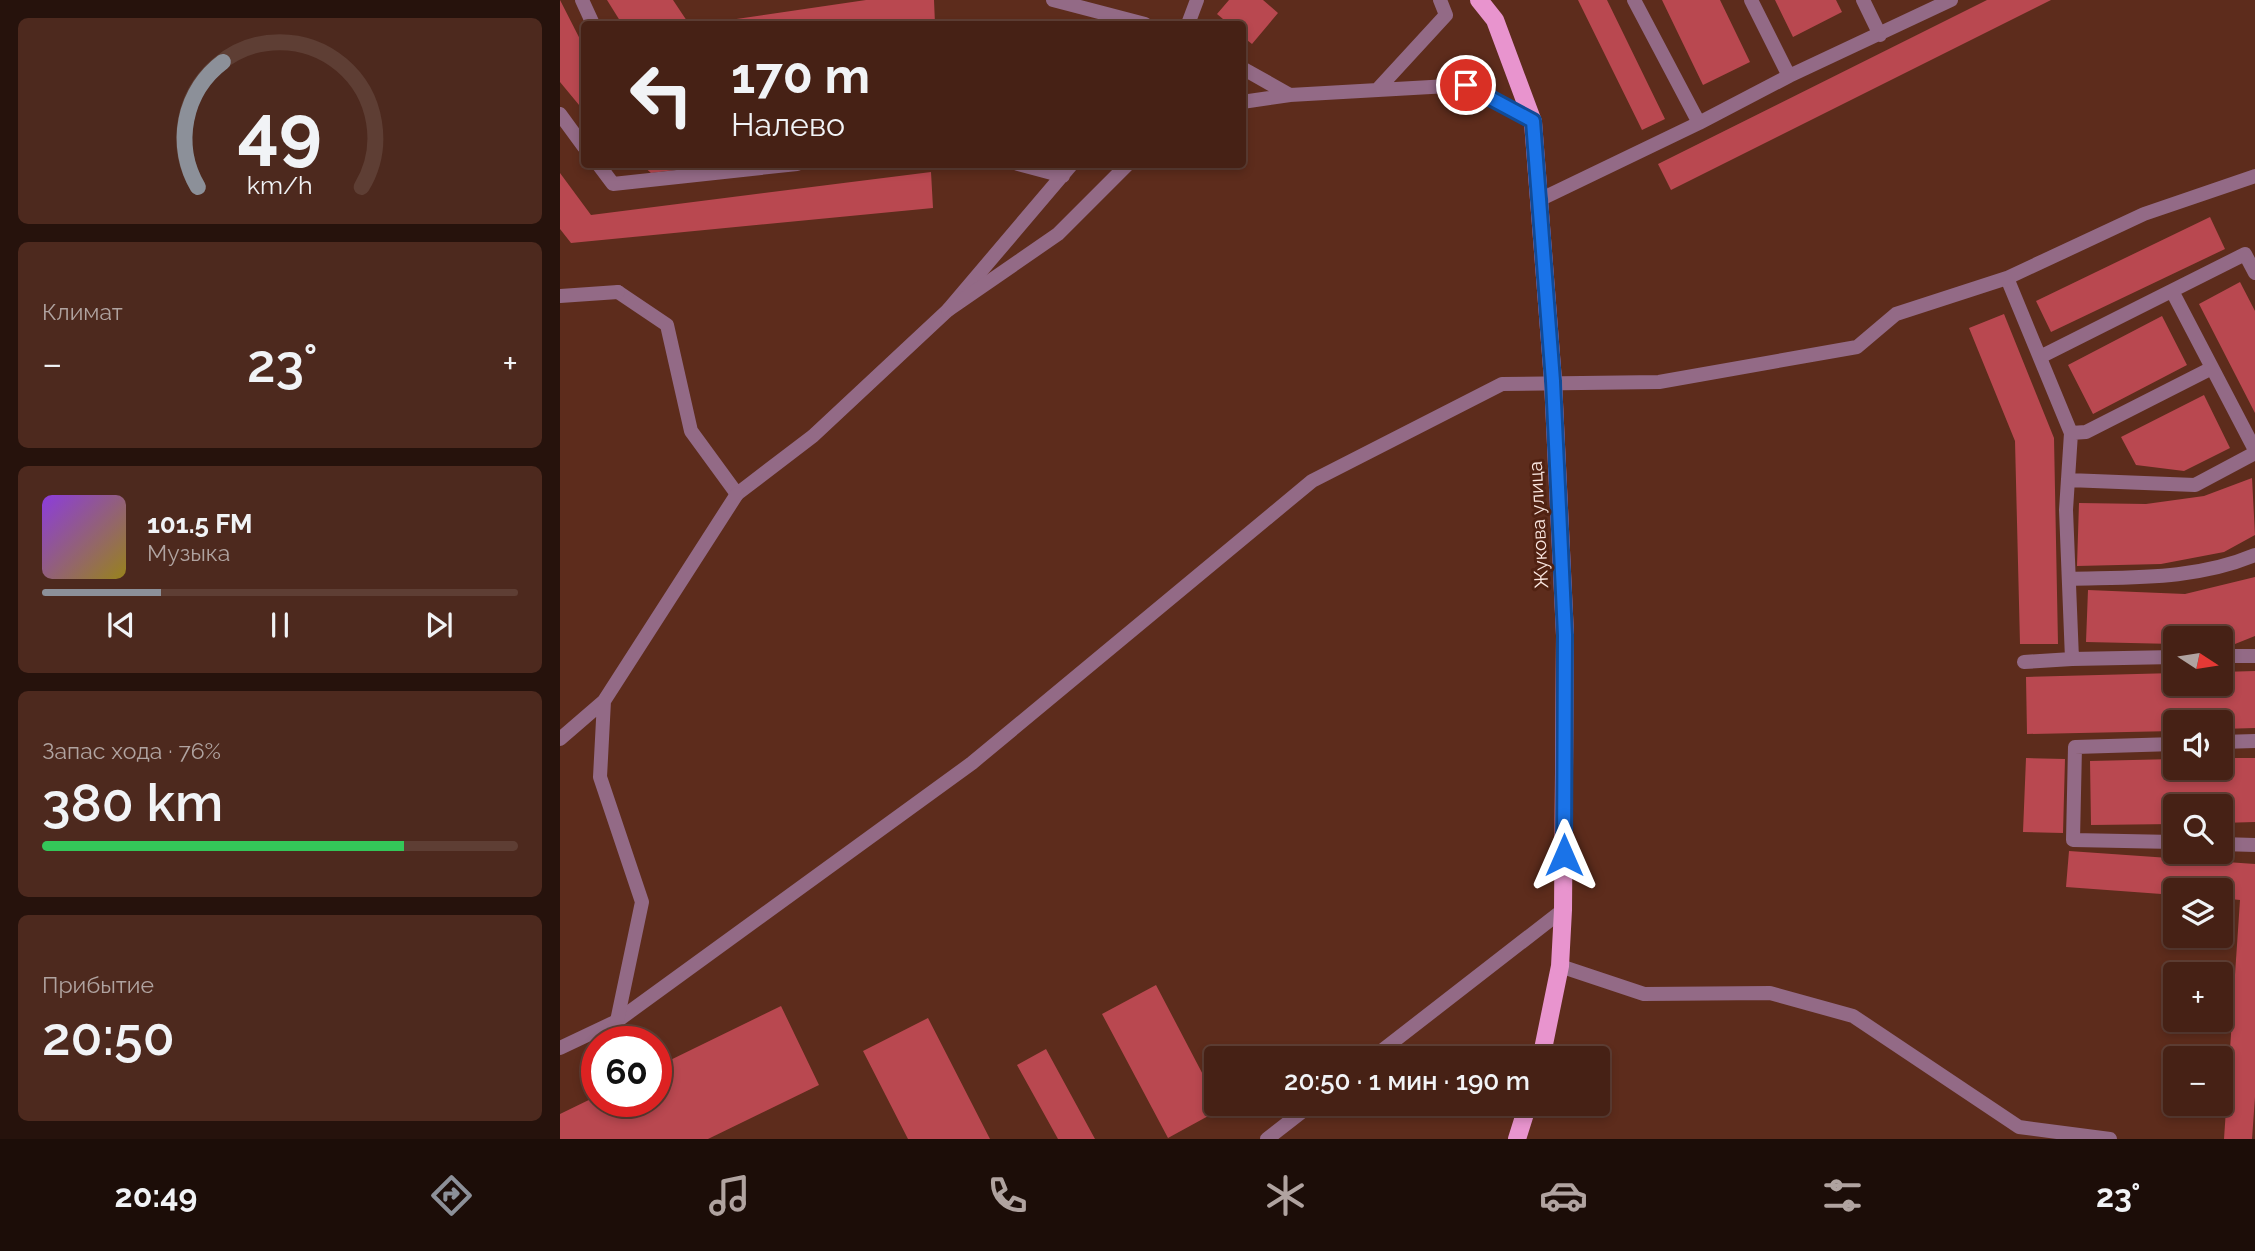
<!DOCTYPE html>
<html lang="ru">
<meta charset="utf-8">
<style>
body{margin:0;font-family:Raleway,sans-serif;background:#4d291e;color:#f1f3f6;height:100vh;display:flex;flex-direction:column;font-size:26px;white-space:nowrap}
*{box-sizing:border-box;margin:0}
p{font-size:23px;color:#b0a3a0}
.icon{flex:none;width:38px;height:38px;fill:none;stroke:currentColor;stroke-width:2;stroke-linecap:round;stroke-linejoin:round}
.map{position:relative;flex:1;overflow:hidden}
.panel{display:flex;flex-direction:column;gap:18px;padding:18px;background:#26120c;width:560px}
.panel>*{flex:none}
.hud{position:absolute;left:21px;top:21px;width:665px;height:147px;border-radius:7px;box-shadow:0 4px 10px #0003,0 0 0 2px #5e3e34;background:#462115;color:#f1f3f6;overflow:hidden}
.needle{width:46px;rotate:102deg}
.controls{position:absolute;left:1603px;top:626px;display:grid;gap:14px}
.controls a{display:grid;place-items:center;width:70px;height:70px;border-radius:7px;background:#462115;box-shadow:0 4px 10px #0003,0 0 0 2px #5e3e34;font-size:35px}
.speed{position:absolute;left:21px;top:1026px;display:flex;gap:14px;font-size:35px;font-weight:700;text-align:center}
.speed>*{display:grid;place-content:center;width:91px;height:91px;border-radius:50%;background:#462115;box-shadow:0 4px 10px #0003,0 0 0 2px #5e3e34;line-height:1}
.speed .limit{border:10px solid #d22;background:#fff;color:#111}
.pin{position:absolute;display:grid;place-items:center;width:60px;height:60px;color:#fff;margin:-30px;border:4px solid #fff;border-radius:50%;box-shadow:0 2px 7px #0007}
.me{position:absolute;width:77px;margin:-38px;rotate:0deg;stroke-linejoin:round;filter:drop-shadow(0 0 5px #0008)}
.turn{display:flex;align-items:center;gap:24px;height:147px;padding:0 35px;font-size:32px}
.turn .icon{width:91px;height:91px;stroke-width:2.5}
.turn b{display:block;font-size:49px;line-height:60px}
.big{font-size:52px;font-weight:600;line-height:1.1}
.panel .widget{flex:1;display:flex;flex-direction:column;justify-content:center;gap:10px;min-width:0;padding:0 24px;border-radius:10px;background:#4d291e}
.panel .dial{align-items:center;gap:0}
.dial svg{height:182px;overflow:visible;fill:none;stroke:#5e3e34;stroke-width:7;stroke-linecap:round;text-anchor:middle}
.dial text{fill:#f1f3f6;stroke:none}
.song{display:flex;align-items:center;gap:21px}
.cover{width:84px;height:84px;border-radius:10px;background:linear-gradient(135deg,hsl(270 70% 55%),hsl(50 70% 35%))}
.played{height:7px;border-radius:4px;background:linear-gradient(90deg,#8c9099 25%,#5e3e34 25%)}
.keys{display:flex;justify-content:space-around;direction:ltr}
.heat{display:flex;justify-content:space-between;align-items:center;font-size:38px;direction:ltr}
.charge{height:10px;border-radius:5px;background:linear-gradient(90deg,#34c759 76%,#5e3e34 0)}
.trip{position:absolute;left:644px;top:1046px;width:406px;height:70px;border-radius:7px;background:#462115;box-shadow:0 4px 10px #0003,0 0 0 2px #5e3e34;font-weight:600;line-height:70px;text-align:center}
.dock{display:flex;height:112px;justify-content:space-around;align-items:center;background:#1c0d08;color:#b0a3a0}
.dock .icon{width:49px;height:49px}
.dock .current{color:#8c9099}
.dock b{font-size:32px;color:#f1f3f6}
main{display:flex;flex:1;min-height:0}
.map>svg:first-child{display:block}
.building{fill:#b94850}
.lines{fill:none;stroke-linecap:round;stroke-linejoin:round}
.lane{stroke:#936a86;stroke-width:14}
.street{stroke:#936a86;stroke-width:14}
.primary{stroke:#e894ce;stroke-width:18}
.route-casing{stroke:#114b97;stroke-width:18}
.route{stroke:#1a73e8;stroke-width:12}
.labels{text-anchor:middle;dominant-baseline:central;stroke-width:6;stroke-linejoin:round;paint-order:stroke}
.street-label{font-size:19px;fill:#fbe8e2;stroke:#512212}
</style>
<main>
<section class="panel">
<div class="widget dial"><svg viewBox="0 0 100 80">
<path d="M14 69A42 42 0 1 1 86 69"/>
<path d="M14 69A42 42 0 0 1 25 14" stroke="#8c9099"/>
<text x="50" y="56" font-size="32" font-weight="700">49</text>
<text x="50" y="72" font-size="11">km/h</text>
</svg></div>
<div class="widget"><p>Климат</p>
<div class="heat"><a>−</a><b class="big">23°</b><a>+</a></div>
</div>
<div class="widget">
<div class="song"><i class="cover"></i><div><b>101.5 FM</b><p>Музыка</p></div></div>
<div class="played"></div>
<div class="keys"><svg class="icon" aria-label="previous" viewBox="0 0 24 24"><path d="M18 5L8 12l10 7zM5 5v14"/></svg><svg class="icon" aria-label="pause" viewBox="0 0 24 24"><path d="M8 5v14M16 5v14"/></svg><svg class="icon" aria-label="next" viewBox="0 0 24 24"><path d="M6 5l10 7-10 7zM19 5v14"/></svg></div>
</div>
<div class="widget"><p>Запас хода · 76%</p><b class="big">380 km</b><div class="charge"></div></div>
<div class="widget"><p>Прибытие</p><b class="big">20:50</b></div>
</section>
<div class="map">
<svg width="1695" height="1139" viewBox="0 0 1695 1139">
<rect width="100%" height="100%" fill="#5d2c1c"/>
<path class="building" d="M0 0 24 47V111L0 82Z
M47 0H113L129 24H62Z
M306 0H374L375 24H142Z
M669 0H703L718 13 692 44 682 36V24H669L657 14Z
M1018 0H1047L1105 119 1082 130Z
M1102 0H1160L1190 62 1143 85Z
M1215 0H1276L1282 12 1233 37Z
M1427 0H1491L1111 190 1098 164Z
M81 164H146V166L91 173Z
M371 172 373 208 11 243 0 229V173L31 215Z
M1650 217 1665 249 1491 332 1476 301Z
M1680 282 1695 311V413L1639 304Z
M1444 314 1494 438 1498 644H1460L1455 441 1409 328Z
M1602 316 1627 365 1533 414 1508 365Z
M1644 395 1670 448 1624 471 1576 465 1561 437Z
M1692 478 1695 535 1664 552 1601 564 1517 566 1519 503 1586 504 1644 496Z
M1695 577V636L1675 644H1661V639H1615V644L1526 642 1528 590 1625 594Z
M1695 671V728L1661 729V723H1615V731L1467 734 1466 677 1615 673V684H1661V672Z
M1466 758 1505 759 1503 833 1463 832Z
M1661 758H1695V822L1661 823V807H1615V824L1531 825 1530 761 1615 759V768H1661Z
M1509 851 1695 864V1097L1692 1139H1664L1680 900 1661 898V891H1615V895L1506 887Z
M596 985 661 1109 608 1138 542 1014Z
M221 1006 259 1085 148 1139H0V1114L37 1096V1101H96V1067Z
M368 1018 430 1139H348L303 1051Z
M486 1049 535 1139H498L457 1065Z"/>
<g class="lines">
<path class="lane" d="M22 0 33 24
M1303 0 1320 35
M628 24 637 0
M1229 76 1391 0
M0 114 24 147
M1139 123 1229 76 1191 0
M38 164 53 184 237 164
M458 164 503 176
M979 200 1139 123 1074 0
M1447 278 1511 433 1506 510 1512 659 1464 662
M1612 291 1695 450
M58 292 107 325 131 431 177 494 253 436 388 310 512 164
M1480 357 1685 254 1695 273
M1511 433 1526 432 1652 368
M1508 480 1635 485 1695 453
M1509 579C1572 577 1636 580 1695 555
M1661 656H1695
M1512 659 1615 657
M1661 742 1695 741
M1615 744 1515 747 1513 840 1615 842
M1661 844 1695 845
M1000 966 1084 994 1210 993 1293 1016 1459 1127 1550 1139
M0 1048 57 1021 412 763 752 481 942 384 1099 382 1297 347 1336 314 1447 278 1584 214 1695 176
M811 1059 1003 910
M707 1139 752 1104"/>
<path class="street" d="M493 0 585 24
M682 68 730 95
M817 90 886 15 880 0
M682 102 730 95 906 85 973 122
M0 296 58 292
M388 310 498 234 568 164
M0 739 44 701
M57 1021 82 902 40 777 44 701 177 494"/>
<path class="primary" d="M919 0 935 20 973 122 993 381 1005 635 1003 910 1000 966 981 1059
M957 1139 968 1104"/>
</g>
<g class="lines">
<g class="route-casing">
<path id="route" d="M906 85 973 121 993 381 1005 635 1004 855"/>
</g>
<use href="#route" class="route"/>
</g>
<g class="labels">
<g class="street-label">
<text transform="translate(978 525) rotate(-93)">Жукова улица</text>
</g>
</g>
</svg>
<div class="controls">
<a><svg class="needle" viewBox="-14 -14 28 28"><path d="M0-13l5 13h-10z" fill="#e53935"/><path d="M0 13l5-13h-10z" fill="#b0a3a0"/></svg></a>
<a><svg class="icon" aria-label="sound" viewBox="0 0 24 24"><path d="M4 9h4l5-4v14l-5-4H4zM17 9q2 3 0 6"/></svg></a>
<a><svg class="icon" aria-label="search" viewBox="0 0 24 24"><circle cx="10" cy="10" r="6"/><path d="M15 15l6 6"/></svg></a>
<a><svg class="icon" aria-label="layers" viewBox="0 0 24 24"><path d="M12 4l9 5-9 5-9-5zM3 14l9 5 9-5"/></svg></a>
<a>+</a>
<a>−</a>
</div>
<div class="speed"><div class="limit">60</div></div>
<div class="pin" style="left:906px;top:85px;background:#d93025"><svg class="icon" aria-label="arrive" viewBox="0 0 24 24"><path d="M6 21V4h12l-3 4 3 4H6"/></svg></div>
<svg class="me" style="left:1004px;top:855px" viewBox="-20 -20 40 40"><path d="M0-17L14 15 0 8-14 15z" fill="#1a73e8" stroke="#fff" stroke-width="4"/></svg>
<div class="trip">20:50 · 1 мин · 190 m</div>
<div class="hud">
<div class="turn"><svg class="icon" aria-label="left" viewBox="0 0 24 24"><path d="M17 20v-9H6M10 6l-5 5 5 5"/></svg><div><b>170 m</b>Налево</div></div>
</div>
</div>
</main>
<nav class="dock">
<b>20:49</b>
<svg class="icon current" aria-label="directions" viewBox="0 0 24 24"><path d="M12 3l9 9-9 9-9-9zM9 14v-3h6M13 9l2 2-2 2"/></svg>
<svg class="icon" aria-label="music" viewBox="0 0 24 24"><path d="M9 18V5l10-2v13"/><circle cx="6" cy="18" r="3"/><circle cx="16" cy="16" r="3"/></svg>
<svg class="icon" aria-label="phone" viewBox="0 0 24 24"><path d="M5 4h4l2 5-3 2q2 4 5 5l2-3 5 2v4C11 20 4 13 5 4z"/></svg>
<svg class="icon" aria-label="climate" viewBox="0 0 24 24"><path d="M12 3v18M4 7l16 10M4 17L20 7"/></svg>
<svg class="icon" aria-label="car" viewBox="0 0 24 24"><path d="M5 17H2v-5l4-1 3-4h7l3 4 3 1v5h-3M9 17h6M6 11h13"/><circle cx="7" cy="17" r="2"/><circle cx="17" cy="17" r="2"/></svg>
<svg class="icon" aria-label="filters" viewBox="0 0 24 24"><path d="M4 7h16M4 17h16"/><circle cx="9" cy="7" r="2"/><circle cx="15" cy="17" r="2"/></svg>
<b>23°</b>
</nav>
